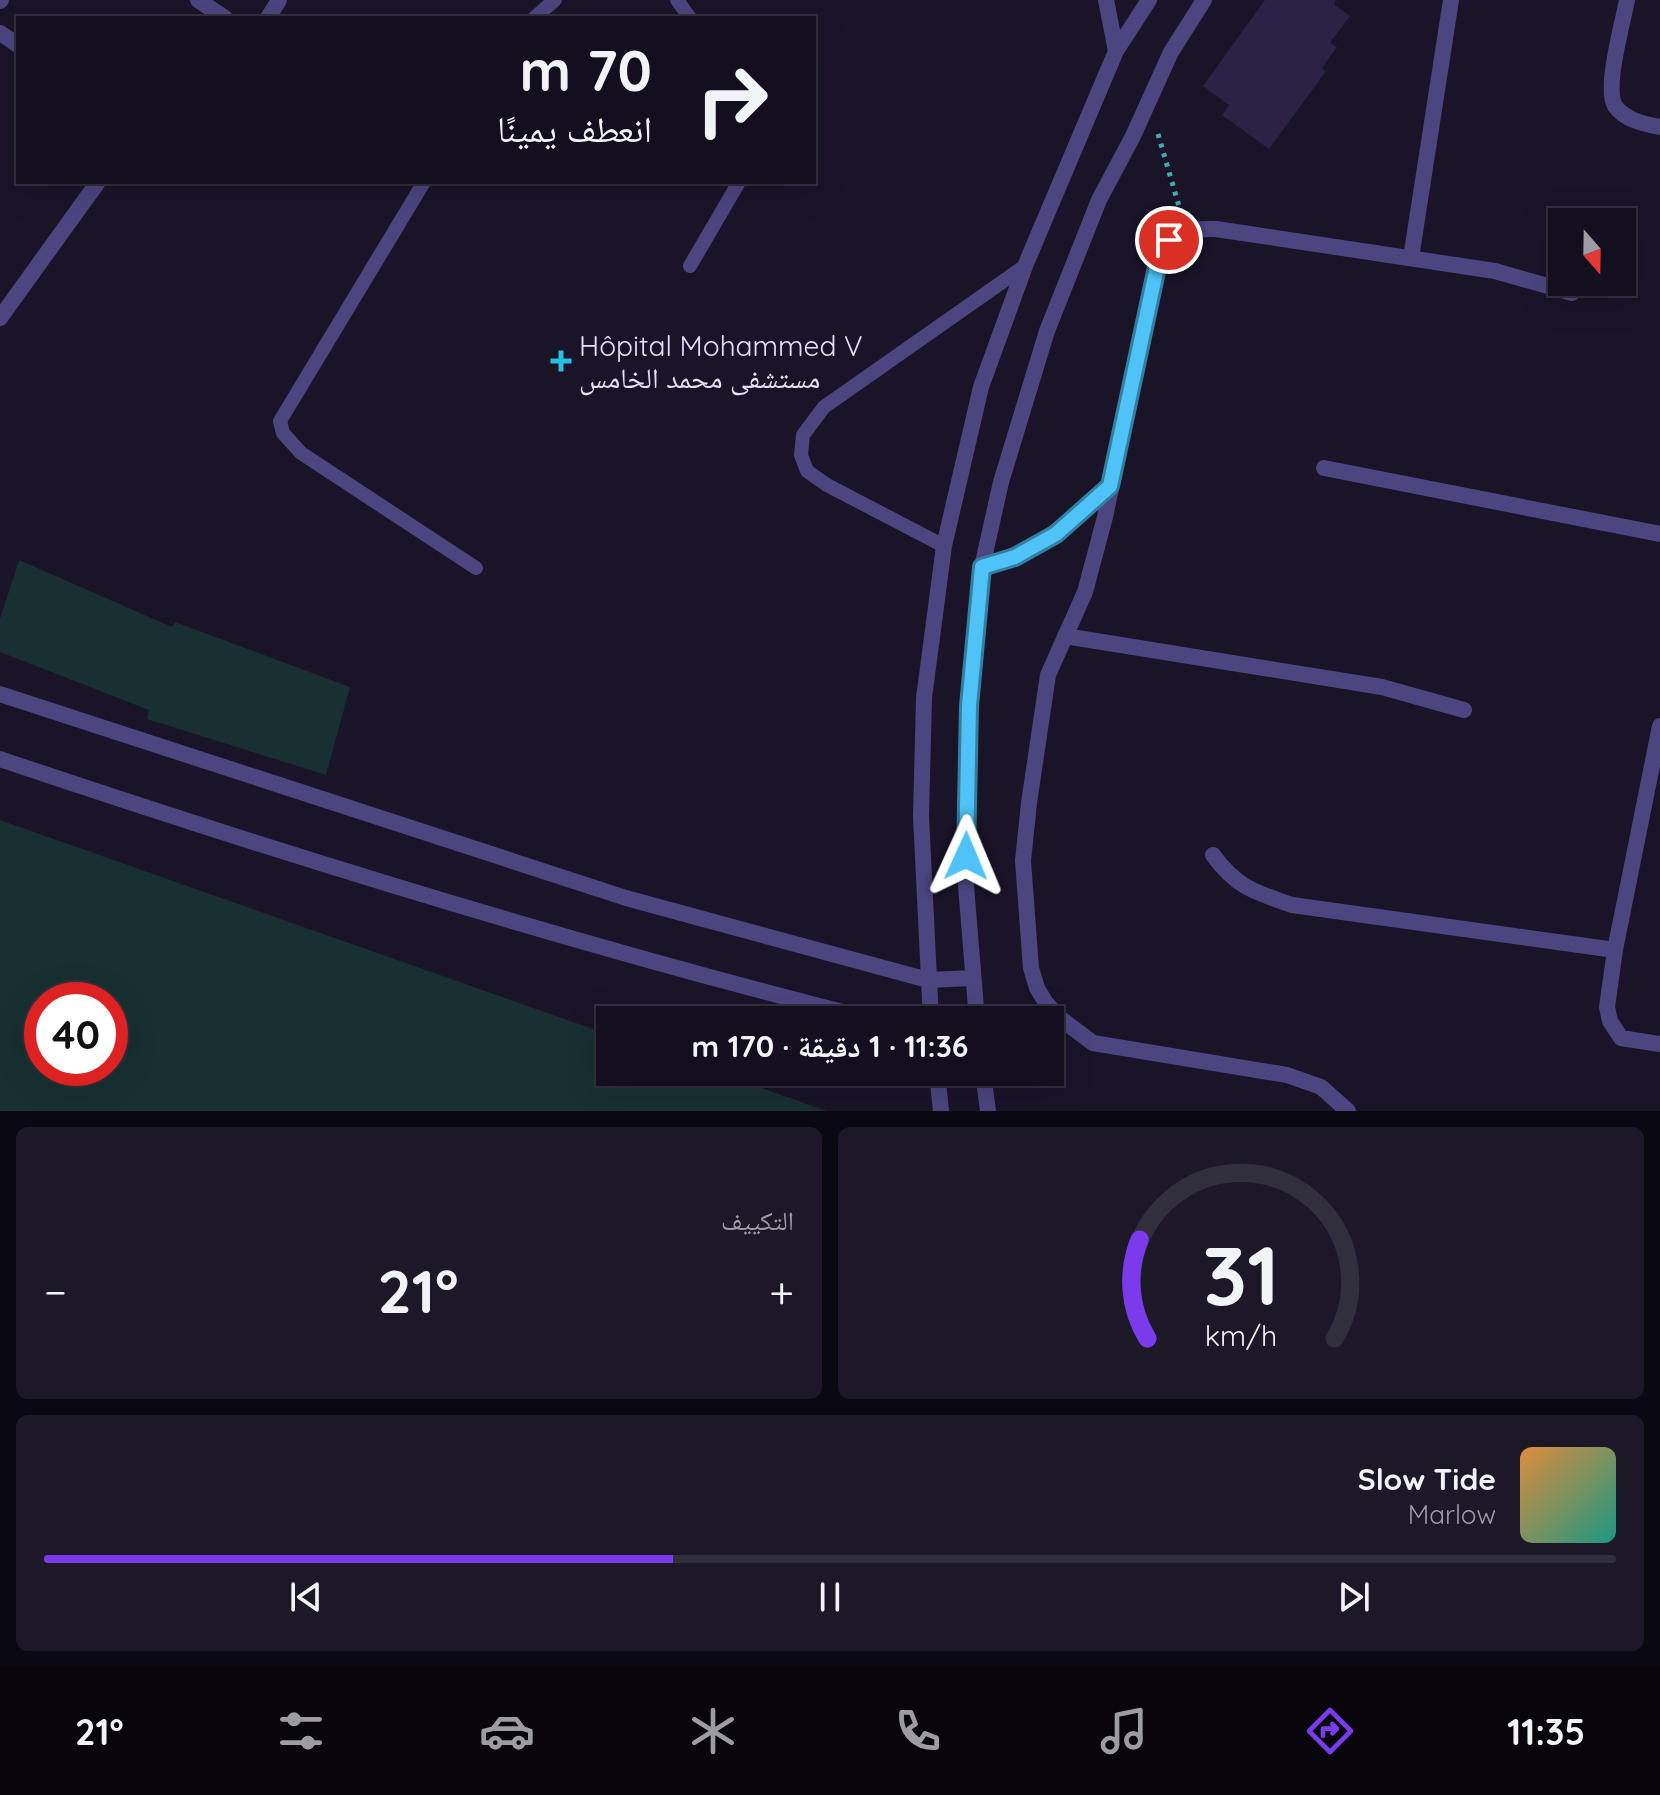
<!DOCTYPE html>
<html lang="ar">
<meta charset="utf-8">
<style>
body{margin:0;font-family:Quicksand,"Noto Naskh Arabic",sans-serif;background:#1c1827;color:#f1f3f6;direction:rtl;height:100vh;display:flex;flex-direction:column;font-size:30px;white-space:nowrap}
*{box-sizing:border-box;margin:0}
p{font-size:26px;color:#9d9ca4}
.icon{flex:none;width:44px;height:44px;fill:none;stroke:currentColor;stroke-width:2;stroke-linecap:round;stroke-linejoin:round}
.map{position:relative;height:1111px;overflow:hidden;direction:ltr}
.side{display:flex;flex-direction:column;gap:16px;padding:16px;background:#0a0810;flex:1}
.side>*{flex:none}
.guide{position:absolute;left:16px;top:16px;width:800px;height:168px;border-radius:0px;box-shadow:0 8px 32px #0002,0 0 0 2px #322f3c;direction:rtl;background:#130f1e;color:#f1f3f6;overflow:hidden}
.needle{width:52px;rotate:160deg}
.controls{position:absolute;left:1548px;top:208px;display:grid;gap:16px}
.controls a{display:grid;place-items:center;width:88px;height:88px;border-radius:0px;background:#130f1e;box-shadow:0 8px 32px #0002,0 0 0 2px #322f3c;font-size:40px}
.speed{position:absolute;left:24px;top:982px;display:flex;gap:16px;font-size:40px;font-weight:700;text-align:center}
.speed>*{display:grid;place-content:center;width:104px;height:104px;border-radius:50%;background:#130f1e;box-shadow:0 8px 32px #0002,0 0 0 2px #322f3c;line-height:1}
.speed .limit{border:12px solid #d22;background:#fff;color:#111}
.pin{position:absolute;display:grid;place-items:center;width:68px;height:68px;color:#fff;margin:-34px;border:4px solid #fff;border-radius:50%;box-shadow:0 2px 8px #0007}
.me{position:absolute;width:88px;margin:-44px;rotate:1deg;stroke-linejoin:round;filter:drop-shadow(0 0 6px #0008)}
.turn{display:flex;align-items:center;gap:28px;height:168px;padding:0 32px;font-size:36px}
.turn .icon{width:104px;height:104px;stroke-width:2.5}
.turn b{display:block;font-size:56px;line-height:68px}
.big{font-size:60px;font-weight:800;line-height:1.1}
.side .card{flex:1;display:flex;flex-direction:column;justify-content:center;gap:12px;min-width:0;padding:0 28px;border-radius:12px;background:#1c1827}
.side .dial{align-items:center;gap:0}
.dial svg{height:208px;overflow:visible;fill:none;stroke:#322f3c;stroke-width:7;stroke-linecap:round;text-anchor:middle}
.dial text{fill:#f1f3f6;stroke:none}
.song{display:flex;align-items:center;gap:24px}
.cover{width:96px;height:96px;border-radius:12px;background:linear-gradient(135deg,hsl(30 70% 55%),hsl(170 70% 35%))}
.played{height:8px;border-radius:4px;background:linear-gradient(90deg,#7c3aed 40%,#322f3c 40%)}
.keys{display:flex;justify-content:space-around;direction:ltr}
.heat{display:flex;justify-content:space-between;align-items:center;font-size:44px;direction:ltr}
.side .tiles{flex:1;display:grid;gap:16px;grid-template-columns:1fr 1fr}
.card:last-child{grid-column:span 2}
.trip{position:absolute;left:596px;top:1006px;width:468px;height:80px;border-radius:0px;background:#130f1e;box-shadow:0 8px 32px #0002,0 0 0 2px #322f3c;font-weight:800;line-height:80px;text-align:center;direction:rtl}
.tab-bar{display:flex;height:128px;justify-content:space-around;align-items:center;background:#08060c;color:#9d9ca4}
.tab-bar .icon{width:56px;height:56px}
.tab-bar .active{color:#7c3aed}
.tab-bar b{font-size:36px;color:#f1f3f6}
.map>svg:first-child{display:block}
.green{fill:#183031;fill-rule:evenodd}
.building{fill:#2c2246}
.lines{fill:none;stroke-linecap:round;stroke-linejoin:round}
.path{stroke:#41abad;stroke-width:5;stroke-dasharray:4 6;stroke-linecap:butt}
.service{stroke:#4c4580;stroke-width:14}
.minor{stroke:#4c4580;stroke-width:16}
.tertiary{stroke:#4c4580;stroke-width:16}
.route-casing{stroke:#337fa1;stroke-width:20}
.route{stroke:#4fc3f7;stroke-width:14}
.poi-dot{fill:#23c0e2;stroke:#191428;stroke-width:3}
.labels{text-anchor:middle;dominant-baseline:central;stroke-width:8;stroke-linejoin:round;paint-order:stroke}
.poi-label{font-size:28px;fill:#e4dffb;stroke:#191428;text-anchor:start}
</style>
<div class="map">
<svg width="1660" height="1111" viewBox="0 0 1660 1111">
<rect width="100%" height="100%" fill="#191428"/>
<path class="green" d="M19 560 172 627 175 622 350 687 326 775 147 719 149 710 0 652V619Z
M0 820 610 1035V1072H716L827 1111H0ZM42 1000H110V1068H42Z"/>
<path class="building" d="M1265 0H1336L1334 4 1350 16 1330 43 1337 47 1322 68 1326 71 1269 149 1222 115 1229 105 1203 86Z"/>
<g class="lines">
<path class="path" d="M1158 134 1181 213"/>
<path class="service" d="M677 0 690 18
M534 18 555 0
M424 182 280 421 283 433 301 453 476 568
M690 266 739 182
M944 546 827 485 807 471 801 455 803 435 824 407 1025 266"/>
<path class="minor" d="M198 0 225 18
M1627 0C1623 23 1604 87 1615 106 1625 120 1644 124 1660 127
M0 1 1 0
M268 18 279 0
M0 33 18 45
M1411 258 1451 0
M0 318 98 182
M1324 468 1660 534
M982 567C1040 549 1066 526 1110 486
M1065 636 1382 687 1464 710
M0 694 626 898 928 980 972 978
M1660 726 1615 950 1607 1007 1610 1021 1621 1038 1660 1044
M0 759C288 856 579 946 874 1020
M1213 855C1237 888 1255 892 1292 905L1615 950
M1348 1111 1321 1087 1287 1075 1093 1043 1061 1019 1046 1003 1037 988 1031 968 1023 861 1029 803 1048 675 1085 592 1105 517 1160 253C1177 228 1187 229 1216 229L1495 271 1572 293"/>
<path class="tertiary" d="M1106 0 1116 51
M931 1020 921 816 924 698 944 546 981 387 1025 266 1116 51 1149 0
M977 1020 966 886 969 706 982 567 1001 482 1047 331 1099 200 1133 136 1171 52 1204 0
M937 1072 941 1111
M983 1072 988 1111"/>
</g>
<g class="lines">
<g class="route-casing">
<path id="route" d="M966 856 969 706 982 567 1015 557 1056 534 1110 486 1160 253 1169 240"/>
</g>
<use href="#route" class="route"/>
</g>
<path class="poi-dot" d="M557 349h8v8h8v8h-8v8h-8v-8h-8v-8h8z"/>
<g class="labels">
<g class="poi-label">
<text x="579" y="345">Hôpital Mohammed V<tspan x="579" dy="32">مستشفى محمد الخامس</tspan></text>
</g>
</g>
</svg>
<div class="controls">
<a><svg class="needle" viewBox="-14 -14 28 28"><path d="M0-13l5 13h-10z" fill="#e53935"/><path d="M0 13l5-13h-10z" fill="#9d9ca4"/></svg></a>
</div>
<div class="speed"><div class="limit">40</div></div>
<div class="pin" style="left:1169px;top:240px;background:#d93025"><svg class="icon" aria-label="arrive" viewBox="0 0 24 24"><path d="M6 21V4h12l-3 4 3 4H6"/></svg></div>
<svg class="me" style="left:966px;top:856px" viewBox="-20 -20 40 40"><path d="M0-17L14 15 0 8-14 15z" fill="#4fc3f7" stroke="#fff" stroke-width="4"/></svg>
<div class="trip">11:36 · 1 دقيقة · 170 m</div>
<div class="guide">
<div class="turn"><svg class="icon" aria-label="right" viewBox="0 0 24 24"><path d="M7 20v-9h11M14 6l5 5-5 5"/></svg><div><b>70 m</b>انعطف يمينًا</div></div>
</div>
</div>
<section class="side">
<div class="tiles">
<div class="card dial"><svg viewBox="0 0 100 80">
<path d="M14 69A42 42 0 1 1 86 69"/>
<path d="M14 69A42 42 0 0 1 11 31" stroke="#7c3aed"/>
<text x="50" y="56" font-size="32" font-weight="700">31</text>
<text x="50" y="72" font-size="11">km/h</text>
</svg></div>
<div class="card"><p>التكييف</p>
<div class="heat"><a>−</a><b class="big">21°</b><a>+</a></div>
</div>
<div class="card">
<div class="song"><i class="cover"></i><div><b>Slow Tide</b><p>Marlow</p></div></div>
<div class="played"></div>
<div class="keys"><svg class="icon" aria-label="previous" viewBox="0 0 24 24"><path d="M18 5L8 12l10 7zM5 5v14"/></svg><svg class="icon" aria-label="pause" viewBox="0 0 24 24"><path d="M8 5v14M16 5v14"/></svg><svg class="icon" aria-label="next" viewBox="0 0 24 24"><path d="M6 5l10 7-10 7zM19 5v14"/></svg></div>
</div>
</div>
</section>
<nav class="tab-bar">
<b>11:35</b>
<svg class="icon active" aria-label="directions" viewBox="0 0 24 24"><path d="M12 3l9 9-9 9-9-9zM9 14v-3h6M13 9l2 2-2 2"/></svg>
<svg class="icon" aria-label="music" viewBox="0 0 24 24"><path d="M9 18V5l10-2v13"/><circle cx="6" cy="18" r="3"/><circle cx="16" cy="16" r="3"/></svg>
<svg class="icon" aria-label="phone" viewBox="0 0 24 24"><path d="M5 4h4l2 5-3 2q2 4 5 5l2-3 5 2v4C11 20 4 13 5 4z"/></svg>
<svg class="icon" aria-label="climate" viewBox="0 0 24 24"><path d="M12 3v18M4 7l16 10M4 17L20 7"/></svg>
<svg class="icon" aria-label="car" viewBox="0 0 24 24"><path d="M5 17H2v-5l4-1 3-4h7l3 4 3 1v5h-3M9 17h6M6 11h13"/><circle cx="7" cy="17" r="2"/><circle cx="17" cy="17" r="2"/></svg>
<svg class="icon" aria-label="filters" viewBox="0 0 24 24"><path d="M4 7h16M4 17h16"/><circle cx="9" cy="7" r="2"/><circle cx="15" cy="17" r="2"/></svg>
<b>21°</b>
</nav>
